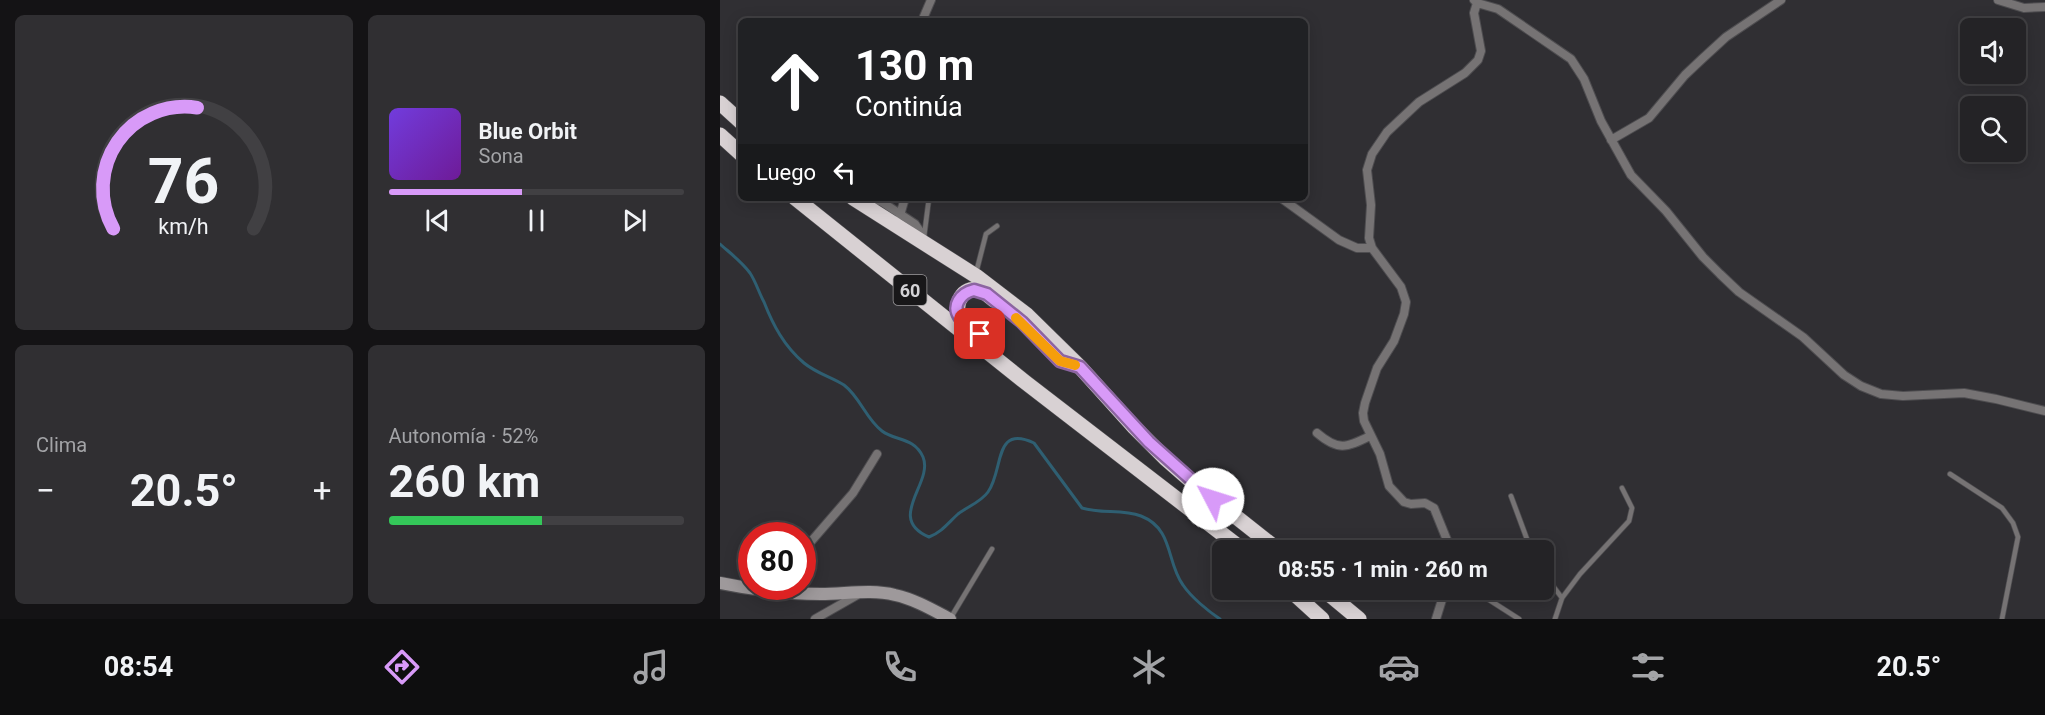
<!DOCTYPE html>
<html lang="es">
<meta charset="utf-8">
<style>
body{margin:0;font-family:Roboto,sans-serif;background:#302f32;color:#f1f3f6;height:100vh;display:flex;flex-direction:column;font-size:22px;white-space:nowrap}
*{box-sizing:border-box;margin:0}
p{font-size:20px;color:#a3a4a7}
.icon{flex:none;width:33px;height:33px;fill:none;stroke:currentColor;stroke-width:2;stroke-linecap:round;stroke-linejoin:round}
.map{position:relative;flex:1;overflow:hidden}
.side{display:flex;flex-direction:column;gap:15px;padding:15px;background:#141315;width:720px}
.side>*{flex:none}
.hud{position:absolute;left:18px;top:18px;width:570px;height:183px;border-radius:9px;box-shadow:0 3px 15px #0003,0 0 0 2px #414043;background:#202124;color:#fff;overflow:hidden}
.tools{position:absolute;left:1240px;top:18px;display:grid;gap:12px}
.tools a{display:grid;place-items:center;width:66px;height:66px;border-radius:9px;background:#242326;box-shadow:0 3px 15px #0003,0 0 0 2px #414043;font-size:30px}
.speed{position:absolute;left:18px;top:522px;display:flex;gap:12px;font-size:30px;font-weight:700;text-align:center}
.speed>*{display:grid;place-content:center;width:78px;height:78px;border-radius:50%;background:#242326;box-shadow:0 3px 15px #0003,0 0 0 2px #414043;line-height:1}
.speed .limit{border:9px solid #d22;background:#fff;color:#111}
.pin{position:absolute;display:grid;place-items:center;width:51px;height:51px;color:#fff;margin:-26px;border-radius:12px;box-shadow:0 3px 9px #0006}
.me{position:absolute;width:66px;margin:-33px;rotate:310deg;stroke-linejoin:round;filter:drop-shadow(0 0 4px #0008)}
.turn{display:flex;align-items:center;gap:21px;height:126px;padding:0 18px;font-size:27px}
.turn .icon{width:78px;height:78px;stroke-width:2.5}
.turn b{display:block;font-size:42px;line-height:51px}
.then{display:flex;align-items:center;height:57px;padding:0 18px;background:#0003;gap:12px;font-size:22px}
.big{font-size:45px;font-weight:700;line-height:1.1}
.side .tile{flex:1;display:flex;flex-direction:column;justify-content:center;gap:9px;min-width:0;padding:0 21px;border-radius:9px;background:#302f32}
.side .dial{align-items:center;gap:0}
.dial svg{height:156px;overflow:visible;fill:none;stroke:#414043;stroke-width:7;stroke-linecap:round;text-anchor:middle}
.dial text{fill:#f1f3f6;stroke:none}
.song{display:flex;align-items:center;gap:18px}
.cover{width:72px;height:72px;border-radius:9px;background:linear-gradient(135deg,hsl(260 70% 55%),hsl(280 70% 35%))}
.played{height:6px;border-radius:3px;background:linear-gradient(90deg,#d89af8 45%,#414043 45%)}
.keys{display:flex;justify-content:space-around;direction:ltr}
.heat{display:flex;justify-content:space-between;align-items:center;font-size:33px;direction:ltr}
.charge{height:9px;border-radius:4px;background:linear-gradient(90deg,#34c759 52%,#414043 0)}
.side .tiles{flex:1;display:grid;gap:15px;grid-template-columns:repeat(2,1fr)}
.trip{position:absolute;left:492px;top:540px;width:342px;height:60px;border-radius:9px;background:#242326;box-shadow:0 3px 15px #0003,0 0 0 2px #414043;font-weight:700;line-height:60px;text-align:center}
.tab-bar{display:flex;height:96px;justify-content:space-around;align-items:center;background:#0e0e0f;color:#a3a4a7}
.tab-bar .icon{width:42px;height:42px}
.tab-bar .on{color:#d89af8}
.tab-bar b{font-size:27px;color:#f1f3f6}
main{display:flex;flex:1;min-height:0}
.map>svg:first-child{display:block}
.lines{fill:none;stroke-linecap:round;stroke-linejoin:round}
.stream{stroke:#2f5f72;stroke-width:3}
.lane-casing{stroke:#4e4d50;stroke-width:6}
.street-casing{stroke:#4e4d50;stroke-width:10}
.secondary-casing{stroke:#4e4d50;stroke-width:14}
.highway-casing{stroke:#4e4d50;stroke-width:16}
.lane{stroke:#767374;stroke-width:4.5}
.street{stroke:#767374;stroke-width:8}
.secondary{stroke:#9e999b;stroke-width:12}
.highway{stroke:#d8d1d3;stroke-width:15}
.route-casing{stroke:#8c64a1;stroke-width:15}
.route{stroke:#d89af8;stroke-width:10}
.slow{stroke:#f59e0b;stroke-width:10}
.labels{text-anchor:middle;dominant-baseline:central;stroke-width:6;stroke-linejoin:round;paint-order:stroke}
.shield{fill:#181719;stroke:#9c9b9d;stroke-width:1.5}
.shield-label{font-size:18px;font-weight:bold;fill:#d4d3d6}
</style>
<main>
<section class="side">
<div class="tiles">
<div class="tile dial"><svg viewBox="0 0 100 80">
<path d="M14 69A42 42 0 1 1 86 69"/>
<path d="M14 69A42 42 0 0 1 57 7" stroke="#d89af8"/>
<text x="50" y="56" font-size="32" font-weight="700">76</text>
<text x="50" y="72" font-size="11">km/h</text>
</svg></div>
<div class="tile">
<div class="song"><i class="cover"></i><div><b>Blue Orbit</b><p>Sona</p></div></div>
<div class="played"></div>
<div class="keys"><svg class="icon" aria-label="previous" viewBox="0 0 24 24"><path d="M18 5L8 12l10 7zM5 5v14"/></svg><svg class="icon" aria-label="pause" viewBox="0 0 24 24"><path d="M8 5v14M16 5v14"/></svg><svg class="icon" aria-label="next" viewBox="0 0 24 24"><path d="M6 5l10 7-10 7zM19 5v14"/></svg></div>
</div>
<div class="tile"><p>Clima</p>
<div class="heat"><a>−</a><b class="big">20.5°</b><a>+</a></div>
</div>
<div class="tile"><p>Autonomía · 52%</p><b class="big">260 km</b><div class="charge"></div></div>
</div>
</section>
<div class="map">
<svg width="1325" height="619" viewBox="0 0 1325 619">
<rect width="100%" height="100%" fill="#302f33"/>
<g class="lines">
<path class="stream" d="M0 244C10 253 22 262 30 273 36 282 39 293 44 302 53 325 64 346 84 363 96 373 111 377 124 385 140 397 146 419 162 431 175 441 194 437 203 457 214 483 165 518 209 537 222 532 228 523 238 514 247 507 261 502 268 492 284 470 273 424 314 443L362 508C382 514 402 509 421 516 454 529 446 562 463 585 471 597 488 611 500 619"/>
<g class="lane-casing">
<path id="lane" d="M204 237 209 198
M256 273 266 234 277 226
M1230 474 1282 508 1293 523 1298 537 1282 619
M791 496 811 550
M824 574 842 598
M760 594 799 619
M230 619 272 549
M835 619 842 598 860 574 909 521 912 508 902 488"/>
</g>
<g class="street-casing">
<path id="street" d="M754 0 757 3 778 9 851 59 864 79 881 121 911 175 946 211 983 257 1000 274 1019 292 1083 337 1124 375 1141 386 1161 394 1183 396 1244 393 1276 399 1325 411
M1278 0 1304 8 1325 7
M202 21 211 0
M891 140 929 118 965 75 982 59 1006 37 1061 0
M561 198 619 240 637 248H652
M142 203 150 198 162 202 195 224 202 234 203 242
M180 215 185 198
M597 433C618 451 626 448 650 436
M731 550 714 508 705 503 691 504 684 502 669 486 660 454 644 421 643 413 645 403 657 368 674 341 684 314 686 302 681 287 652 248 649 238 651 205 647 170 652 154 667 132 699 102 745 73 758 60 761 51 754 13 757 3
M82 552 133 493 157 454
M95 619 139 594
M716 619 725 590"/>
</g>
<g class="secondary-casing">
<path id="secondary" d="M0 583C34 590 66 594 101 594 126 594 151 589 175 595 194 599 213 610 230 619"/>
</g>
<g class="highway-casing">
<path id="highway" d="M0 103 21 122
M0 135 21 154
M75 198 305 382 523 550
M133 198 256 276 307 315 360 367 414 427 445 458 477 486 558 550
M252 328 239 316C234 301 245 284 262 291 266 293 270 297 274 300
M570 590 602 619
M604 590 639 619"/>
</g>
<use href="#lane" class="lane"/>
<use href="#street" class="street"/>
<use href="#secondary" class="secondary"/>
<use href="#highway" class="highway"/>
</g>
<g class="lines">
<g class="route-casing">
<path id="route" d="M260 334C254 330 246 325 241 319 230 306 241 293 254 290L267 294 302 322 340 361 360 367 429 442 493 499"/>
</g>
<use href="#route" class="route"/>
<path class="slow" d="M296 318 340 361 355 365"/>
</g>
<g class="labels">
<rect class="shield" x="173.5" y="275" width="33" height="30" rx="4.5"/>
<g class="shield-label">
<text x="190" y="290">60</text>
</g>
</g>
</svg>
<div class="tools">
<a><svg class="icon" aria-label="sound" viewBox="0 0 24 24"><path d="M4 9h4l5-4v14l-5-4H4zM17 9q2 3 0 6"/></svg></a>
<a><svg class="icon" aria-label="search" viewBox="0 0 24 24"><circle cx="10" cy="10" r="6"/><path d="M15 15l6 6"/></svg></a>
</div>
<div class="speed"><div class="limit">80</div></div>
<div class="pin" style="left:260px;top:334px;background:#d93025"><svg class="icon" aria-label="arrive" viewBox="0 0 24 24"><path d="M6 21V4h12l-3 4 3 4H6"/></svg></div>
<svg class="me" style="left:493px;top:499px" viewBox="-20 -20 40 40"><circle r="19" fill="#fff"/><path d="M0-13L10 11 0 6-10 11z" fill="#d89af8"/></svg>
<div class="trip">08:55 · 1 min · 260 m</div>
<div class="hud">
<div class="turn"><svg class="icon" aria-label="ahead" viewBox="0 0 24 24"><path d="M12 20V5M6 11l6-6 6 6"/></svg><div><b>130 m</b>Continúa</div></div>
<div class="then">Luego<svg class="icon" aria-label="left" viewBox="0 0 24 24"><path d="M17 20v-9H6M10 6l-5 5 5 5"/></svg></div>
</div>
</div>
</main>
<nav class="tab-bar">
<b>08:54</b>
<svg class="icon on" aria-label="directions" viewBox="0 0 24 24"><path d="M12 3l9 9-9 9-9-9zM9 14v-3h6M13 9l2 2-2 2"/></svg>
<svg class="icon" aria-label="music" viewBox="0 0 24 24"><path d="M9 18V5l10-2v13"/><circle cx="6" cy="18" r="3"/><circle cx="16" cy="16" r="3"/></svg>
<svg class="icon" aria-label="phone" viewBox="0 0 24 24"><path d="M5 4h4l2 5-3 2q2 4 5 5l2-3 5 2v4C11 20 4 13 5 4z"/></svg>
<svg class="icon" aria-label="climate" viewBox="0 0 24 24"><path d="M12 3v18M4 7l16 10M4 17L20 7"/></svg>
<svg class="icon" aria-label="car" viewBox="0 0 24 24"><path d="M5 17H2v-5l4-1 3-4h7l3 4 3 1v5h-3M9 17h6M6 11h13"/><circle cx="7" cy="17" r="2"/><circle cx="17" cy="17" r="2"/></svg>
<svg class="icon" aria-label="filters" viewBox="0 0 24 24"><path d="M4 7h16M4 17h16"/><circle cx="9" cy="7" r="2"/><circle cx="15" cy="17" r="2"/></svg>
<b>20.5°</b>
</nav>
